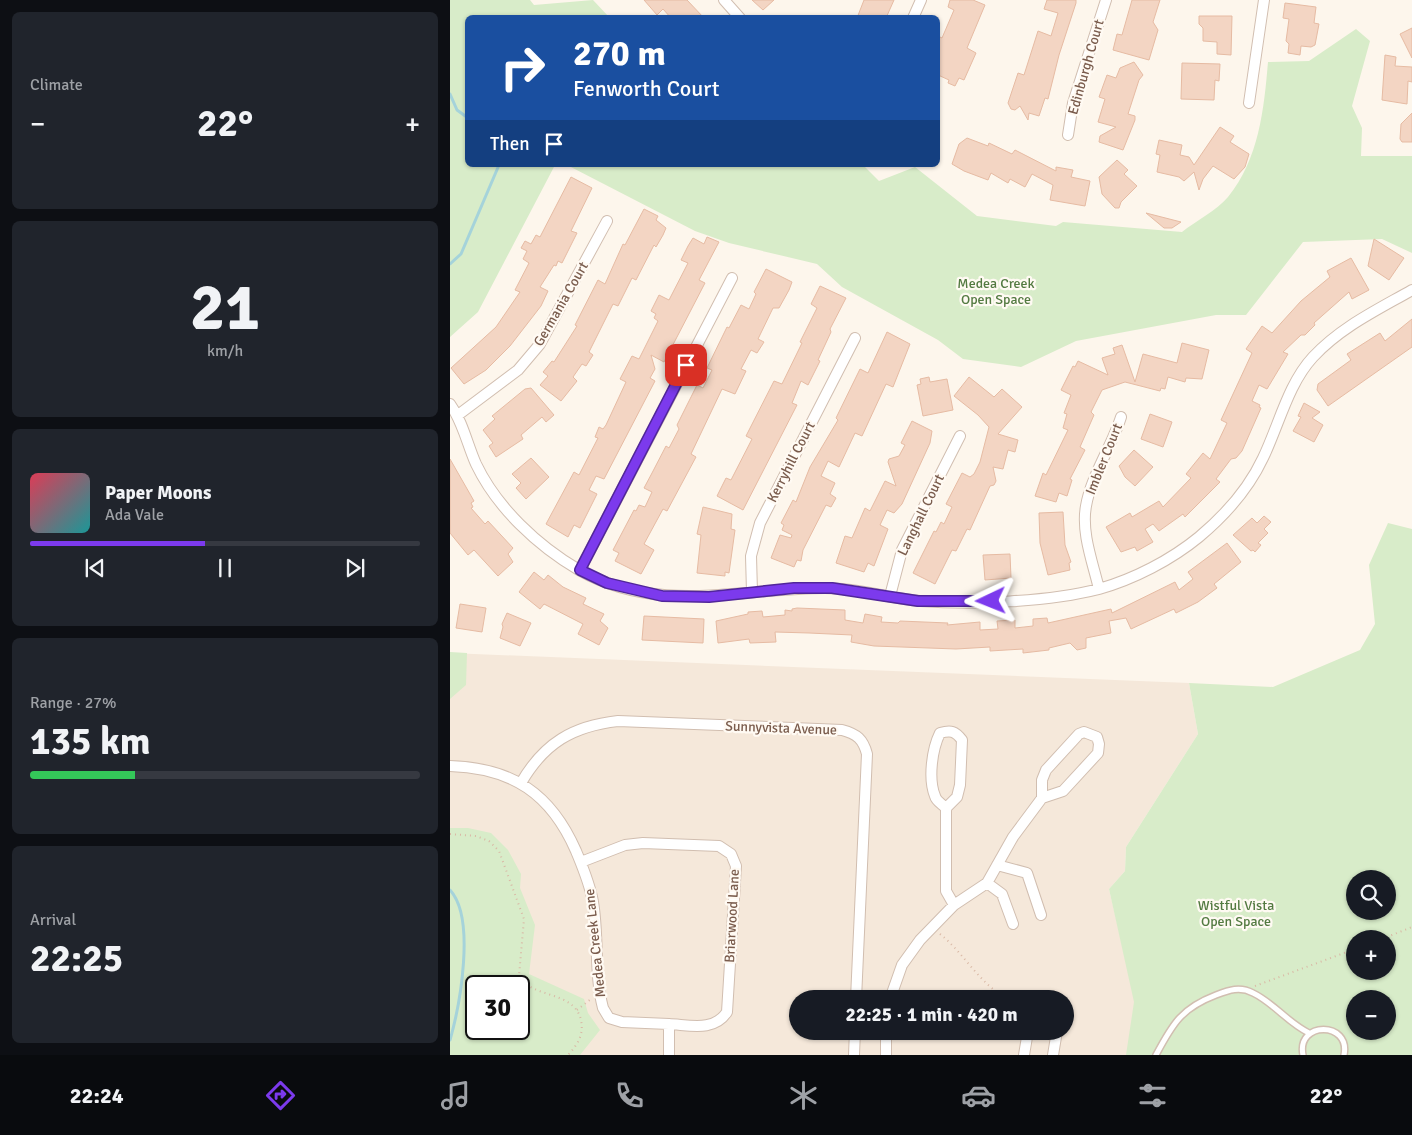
<!DOCTYPE html>
<meta charset="utf-8">
<style>
body{margin:0;font-family:Signika,sans-serif;background:#20242c;color:#f1f3f6;height:100vh;display:flex;flex-direction:column;font-size:19px;white-space:nowrap}
*{box-sizing:border-box;margin:0}
p{font-size:16px;color:#9ea1a6}
.icon{flex:none;width:28px;height:28px;fill:none;stroke:currentColor;stroke-width:2;stroke-linecap:round;stroke-linejoin:round}
.map{position:relative;flex:1;overflow:hidden}
.side{display:flex;flex-direction:column;gap:12px;padding:12px;background:#0d0f14;width:450px}
.side>*{flex:none}
.top-card{position:absolute;left:15px;top:15px;width:475px;height:152px;border-radius:8px;box-shadow:0 1px 4px #0004;background:#1a4fa0;color:#fff;overflow:hidden}
.tools{position:absolute;left:896px;top:870px;display:grid;gap:10px}
.tools a{display:grid;place-items:center;width:50px;height:50px;border-radius:50%;background:#171b24;box-shadow:0 1px 4px #0004;font-size:25px}
.speed{position:absolute;left:15px;top:975px;display:flex;gap:10px;font-size:25px;font-weight:700;text-align:center}
.speed>*{display:grid;place-content:center;width:65px;height:65px;border-radius:50%;background:#171b24;box-shadow:0 1px 4px #0004;line-height:1}
.speed .limit{border:2px solid #111;border-radius:8px;background:#fff;color:#111}
.pin{position:absolute;display:grid;place-items:center;width:42px;height:42px;color:#fff;margin:-21px;border-radius:10px;box-shadow:0 2px 8px #0006}
.me{position:absolute;width:55px;margin:-28px;rotate:268deg;stroke-linejoin:round;filter:drop-shadow(0 0 4px #0008)}
.turn{display:flex;align-items:center;gap:18px;height:105px;padding:0 25px;font-size:22px}
.turn .icon{width:65px;height:65px;stroke-width:2.5}
.turn b{display:block;font-size:35px;line-height:42px}
.then{display:flex;align-items:center;height:48px;padding:0 25px;background:#0003;gap:10px;font-size:19px}
.big{font-size:38px;font-weight:700;line-height:1.1}
.side .tile{flex:1;display:flex;flex-direction:column;justify-content:center;gap:8px;min-width:0;padding:0 18px;border-radius:8px;background:#20242c}
.side .dial{align-items:center;gap:0}
.dial b{font-size:65px;line-height:1}
.song{display:flex;align-items:center;gap:15px}
.cover{width:60px;height:60px;border-radius:8px;background:linear-gradient(135deg,hsl(350 70% 55%),hsl(180 70% 35%))}
.played{height:5px;border-radius:2px;background:linear-gradient(90deg,#7c3aed 45%,#363941 45%)}
.keys{display:flex;justify-content:space-around;direction:ltr}
.heat{display:flex;justify-content:space-between;align-items:center;font-size:28px;direction:ltr}
.charge{height:8px;border-radius:4px;background:linear-gradient(90deg,#34c759 27%,#363941 0)}
.trip{position:absolute;left:339px;top:990px;width:285px;height:50px;border-radius:25px;background:#171b24;box-shadow:0 1px 4px #0004;font-weight:700;line-height:50px;text-align:center}
.tab-bar{display:flex;height:80px;justify-content:space-around;align-items:center;background:#090b0e;color:#9ea1a6}
.tab-bar .icon{width:35px;height:35px}
.tab-bar .active{color:#7c3aed}
.tab-bar b{font-size:22px;color:#f1f3f6}
main{display:flex;flex:1;min-height:0}
.map>svg:first-child{display:block}
.residential{fill:#f5e8da;fill-rule:evenodd}
.green{fill:#d8ecc9;fill-rule:evenodd}
.lines{fill:none;stroke-linecap:round;stroke-linejoin:round}
.stream{stroke:#a5d3da;stroke-width:3}
.building{fill:#f3d5c3;stroke:#e6bba3}
.lane-casing{stroke:#d1beb0;stroke-width:8}
.street-casing{stroke:#d1beb0;stroke-width:12}
.path{stroke:#d9b8a5;stroke-width:2;stroke-dasharray:1 4;stroke-linecap:butt}
.lane{stroke:#fff;stroke-width:5}
.street{stroke:#fff;stroke-width:10}
.route-casing{stroke:#51269a;stroke-width:12}
.route{stroke:#7c3aed;stroke-width:9}
.labels{text-anchor:middle;dominant-baseline:central;stroke-width:4.5;stroke-linejoin:round;paint-order:stroke}
.street-label{font-size:14px;fill:#7a5c4d;stroke:#fffaf3}
.park-label{font-size:14px;fill:#537a41;stroke:#fffaf3}
</style>
<main>
<section class="side">
<div class="tile"><p>Climate</p>
<div class="heat"><a>−</a><b class="big">22°</b><a>+</a></div>
</div>
<div class="tile dial"><b>21</b><p>km/h</p></div>
<div class="tile">
<div class="song"><i class="cover"></i><div><b>Paper Moons</b><p>Ada Vale</p></div></div>
<div class="played"></div>
<div class="keys"><svg class="icon" aria-label="previous" viewBox="0 0 24 24"><path d="M18 5L8 12l10 7zM5 5v14"/></svg><svg class="icon" aria-label="pause" viewBox="0 0 24 24"><path d="M8 5v14M16 5v14"/></svg><svg class="icon" aria-label="next" viewBox="0 0 24 24"><path d="M6 5l10 7-10 7zM19 5v14"/></svg></div>
</div>
<div class="tile"><p>Range · 27%</p><b class="big">135 km</b><div class="charge"></div></div>
<div class="tile"><p>Arrival</p><b class="big">22:25</b></div>
</section>
<div class="map">
<svg width="962" height="1055" viewBox="0 0 962 1055">
<rect width="100%" height="100%" fill="#fdf6ec"/>
<path class="residential" d="M0 653 739 683 748 734 676 847 675 871 659 889 685 1000 677 1055H0ZM26 986H69V1029H26ZM348 999H615V1031H348Z"/>
<path class="green" d="M0 0H80L84 5 143 0 159 17 18 18V165H105L28 312 0 337Z
M906 29 920 41 902 106 912 128 911 156H962V253L932 239 853 242 796 315H766L626 341 571 367 513 359 488 340 392 287 367 264 279 243 245 231 117 165H413L429 181 465 167 527 216 606 226 613 222 732 232C746 221 767 210 778 197 809 159 814 109 818 62L859 61Z
M938 523 962 529V1055H676L684 1002 659 889 675 871 676 847 748 734 739 683 823 687 910 650 925 624 919 565ZM905 879H938V911H905ZM905 939H938V971H905ZM905 999H938V1031H905Z
M0 652 17 653 16 685 0 699Z
M0 828H18L41 833 58 850 71 874 70 888 85 925 79 974 134 999 138 1013 150 1030 130 1055H0ZM69 986V1029H26V986Z"/>
<g class="lines">
<path class="stream" d="M0 94 7 110 18 118
M0 264 11 254 49 165
M0 890C26 918 10 1005 0 1040"/>
</g>
<path class="building" d="M194 0H237L254 18H221L213 9 207 15Z
M302 0H324L313 10Z
M414 0H444L436 18H407Z
M500 0H523L535 5 517 48 526 53 514 80 509 78 505 86 498 83 499 80 488 75V36L492 38 504 10 498 7Z
M597 0H626V3L609 55 598 99 595 98 589 116 579 113 578 120 570 106 565 110 561 109 558 103 568 73 574 75 588 31 601 36 608 13 594 9Z
M682 0H710L703 22 708 30 699 60 663 50 667 34 672 35Z
M835 3 866 7 864 23 869 24 865 45 861 47 851 46 850 55 838 53 839 44 836 41 839 19 833 18Z
M749 16H782L781 55 767 54V42L753 41V28L749 24Z
M962 28V58L950 34Z
M935 55 946 57 945 66 962 67V82L958 81 957 104 932 100Z
M684 62 693 75 689 80 678 114 685 116V120L673 150 649 142 650 136 666 127 648 122 655 99 649 97 657 75 666 78 670 68Z
M732 63 770 64 769 81 765 80 764 100 731 99Z
M962 113V142H952L950 139 951 124Z
M770 127 784 136 780 142 799 154 795 167 784 179 763 166 753 179 749 190 744 172 734 181 729 177 707 172 710 155 706 154 709 140 732 145 730 155 739 157 744 165Z
M517 138 538 146 539 143 562 154 565 150 606 171V167L623 170 621 177 640 181 635 206 600 200 603 185 582 174 575 187 560 179 558 183 541 173 538 180 514 171 502 164 509 144Z
M667 160 678 170 674 174 687 186 671 202 669 208H665L652 194 649 177Z
M121 177 142 188 121 231 127 233 112 263 108 261 106 266 104 265 90 287 98 291 91 306 60 346 36 370 14 384 1 368 46 327 70 292 65 290 79 263 73 259 77 251 71 248 75 241 81 244 86 235 90 237Z
M194 209 208 216 206 220 216 228 213 235 206 247 204 245 186 280 182 278 168 306 163 304 139 352 143 355 136 366 132 364 123 377 127 381 111 401 90 385 98 376 93 372 102 361 104 362 127 326 125 325 148 280 155 284 173 244 175 245Z
M696 213 731 222 722 228H714Z
M257 237 269 242 249 280 255 283 214 362 201 355 205 369 200 378 205 381 154 479 146 476 139 490 147 494 130 528 124 525 118 537 96 524 124 472 129 475 148 438 145 437 149 427 153 429 156 425 176 382 170 379 182 356 189 359 208 321 204 318 206 314 201 311 209 295 219 300 238 263 231 260 238 246 243 238 254 244Z
M924 239 954 258 939 280 918 266Z
M901 258 919 290 902 299 899 292 864 323 865 325 855 335H851L833 352 838 354 817 389 809 385 802 401 810 405 809 407 811 408 792 451 786 458 781 459 766 479 770 482 735 517 733 514 709 531 703 524 695 529 703 542 687 551 685 547 671 552 656 527 680 513 682 517 709 501 713 507 741 478 736 474 753 453 760 459 777 423 771 420 802 353 796 349 812 326 822 333 851 301 880 277 877 271Z
M316 269 342 282 339 290 329 308H323L308 339 314 342 307 353 301 350 291 369 296 371 285 394 272 389 241 454 246 457 217 511 213 509 194 544 204 550 191 574 165 561 169 553 163 550 184 510 186 511 189 505 195 507 202 492 194 488 202 473 216 446 219 448 229 429 227 425 247 385 253 388 262 370 257 368 277 327 279 328 291 305 299 309 306 294 304 292Z
M370 286 396 298 380 329 381 332 368 360 370 361 358 385 351 381 342 403 347 405 293 510 267 496 276 478 281 480 302 439 296 436 324 381 332 384 352 343 350 342 367 308 361 304Z
M962 319V347L878 406 867 390 868 384 901 360 897 354 930 333 935 341Z
M437 332 460 344 443 387 436 384 412 436 405 433 389 467 378 461 371 476 385 483 380 494 386 498 381 507 376 505 353 550 351 561 347 560 344 567 321 558 330 535 341 538 342 535 332 530 334 525 331 523 343 500 346 502 360 467 388 420 386 418 410 369 418 373Z
M732 343 759 350 752 379 736 378 735 382 718 377 715 389 711 388 710 391 675 382 652 390 641 412 644 415 630 447 635 450 620 479 622 480 617 496 609 493 606 502 585 496 593 473 596 475 618 430 613 428 617 414 614 413 621 395 611 390 623 366 625 367 628 361 658 375 652 358 665 354 663 348 672 345 685 382 693 354 727 363Z
M479 377 480 382 497 379 503 410 473 416 467 385 471 384 470 379Z
M519 377 544 397 552 389 572 407 548 434 568 440 565 452 558 450 553 469 543 467 546 481 544 485 540 486 520 530 517 529 506 551 502 550 485 584 463 573 484 531 486 532 491 522 494 524 502 507 496 504 512 473 520 477 524 474 530 462 539 427 528 415 504 396Z
M81 388 104 415 96 422 92 417 71 435 73 439 46 457 39 446 43 443 33 430 45 419 42 416 75 389Z
M854 403 870 412 862 418 873 425 864 442 843 431 851 417 848 416Z
M700 414 722 422 713 447 691 439Z
M462 421 482 431 480 443 452 504 444 513 437 510 430 525 438 529 424 566 418 563 414 572 386 563 395 536 402 538 415 508 420 511 435 481 446 486 438 462 439 459 449 456 455 445 451 443Z
M684 450 703 467 685 486 675 477 669 466Z
M81 458 99 477 76 499 66 488 71 483 62 474Z
M0 459 24 501 21 503 23 507 21 508 35 524 38 521 63 548 58 554 63 562 48 576 24 550 18 555 0 533Z
M253 507 282 514 281 529 285 530 279 573 275 572V576L247 573 251 535 247 534Z
M613 512 615 545 621 562 619 563 620 570 598 575 590 543 589 513Z
M814 516 821 522 814 529 818 533 808 543 811 545 805 552 803 550 801 551 783 535 802 518 807 523Z
M777 543 791 562 764 584 767 588 748 602 726 613 724 609 681 629 676 618 659 621 661 633 636 638V648L627 650 620 643 599 648V650L573 653V649L540 651V647L506 649 424 646 401 642 402 635 359 633 325 632 326 642 300 643 299 639 268 643 266 621 298 614V612L312 611 313 617 335 615V610L342 611V609L347 608 395 610V620L413 623 415 614 432 617 431 622 448 623 450 621 498 623 497 625 530 622V630L548 629 547 621 565 620V628L583 626V619L597 618 598 623 661 609 662 613 725 582 729 590 743 579 738 572Z
M560 554 561 578 535 580 533 555Z
M84 572 94 580 98 575 113 587 136 598 133 604 154 614 150 621 158 628 149 645 128 634 133 624 94 604 90 609 69 592Z
M10 604 36 608 32 632 6 628Z
M57 613 81 623 70 646 50 638 53 627 52 624Z
M194 616 254 619 253 643 192 640Z"/>
<g class="lines">
<g class="lane-casing">
<path id="lane" d="M706 1055C723 1023 732 1008 766 995 779 990 790 986 803 993 824 1003 838 1023 859 1033
M853 1055C846 1021 901 1021 894 1055"/>
</g>
<g class="street-casing">
<path id="street" d="M274 0 290 18
M463 18 471 0
M799 103 814 0
M618 135 623 103 656 0
M0 404C13 422 17 444 26 464 47 508 88 546 129 570 209 615 290 588 375 588 407 588 439 598 470 601 523 605 598 602 649 589 684 579 721 560 749 537 774 516 799 488 813 458 829 425 838 384 863 357 891 327 927 310 962 290
M8 415 68 370 90 344 157 221
M130 570 282 278
M649 589C643 563 631 533 636 506 641 476 662 446 671 417
M302 592 301 556 310 523 405 338
M440 596 452 550 510 436
M0 766C63 768 101 794 126 851 133 868 140 884 143 902 149 937 144 974 153 1008L159 1018 172 1022 219 1024V1055
M71 783C94 743 123 726 168 721L392 730C407 734 413 739 417 754L406 999
M496 808 507 797 510 785 512 740C505 731 501 730 490 733 482 749 478 779 485 796 486 801 492 804 496 808V891L504 905
M131 862 175 845 193 843 269 846 281 854 286 866 277 1012C264 1032 240 1025 219 1024
M547 865 577 873 591 915
M537 883 552 894 563 924
M440 999 452 965 470 940 504 905 537 883 563 837 592 798 613 791 648 753 649 744 647 737 634 732 629 734 596 770 592 780V798
M404 1055 405 1031
M436 1055V1031
M574 1055 578 1031
M603 1055 607 1031"/>
</g>
<path class="path" d="M0 834 26 836 39 841 49 851 74 919 69 976C82 999 124 990 131 1020 134 1035 128 1044 118 1055
M490 934C514 953 530 985 558 999
M932 939 962 927
M805 986 905 949
M127 1010 141 999
M615 1024H623"/>
<use href="#lane" class="lane"/>
<use href="#street" class="street"/>
</g>
<g class="lines">
<g class="route-casing">
<path id="route" d="M236 365 130 570 157 583 212 596 259 597 344 588H382L468 601H541"/>
</g>
<use href="#route" class="route"/>
</g>
<g class="labels">
<g class="street-label">
<text transform="translate(636 67) rotate(-74)">Edinburgh Court</text>
<text transform="translate(111 304) rotate(-60)">Germania Court</text>
<text transform="translate(654 459) rotate(-68)">Imbler Court</text>
<text transform="translate(341 462) rotate(-63)">Kerryhill Court</text>
<text transform="translate(471 515) rotate(-64)">Langhall Court</text>
<text transform="translate(331 728) rotate(2)">Sunnyvista Avenue</text>
<text transform="translate(282 916) rotate(-87)">Briarwood Lane</text>
<text transform="translate(145 943) rotate(-96)">Medea Creek Lane</text>
</g>
<g class="park-label">
<text x="546" y="283">Medea Creek<tspan x="546" dy="16">Open Space</tspan></text>
<text x="786" y="905">Wistful Vista<tspan x="786" dy="16">Open Space</tspan></text>
</g>
</g>
</svg>
<div class="tools">
<a><svg class="icon" aria-label="search" viewBox="0 0 24 24"><circle cx="10" cy="10" r="6"/><path d="M15 15l6 6"/></svg></a>
<a>+</a>
<a>−</a>
</div>
<div class="speed"><div class="limit">30</div></div>
<div class="pin" style="left:236px;top:365px;background:#d93025"><svg class="icon" aria-label="arrive" viewBox="0 0 24 24"><path d="M6 21V4h12l-3 4 3 4H6"/></svg></div>
<svg class="me" style="left:541px;top:601px" viewBox="-20 -20 40 40"><path d="M0-17L14 15 0 8-14 15z" fill="#7c3aed" stroke="#fff" stroke-width="4"/></svg>
<div class="trip">22:25 · 1 min · 420 m</div>
<div class="top-card">
<div class="turn"><svg class="icon" aria-label="right" viewBox="0 0 24 24"><path d="M7 20v-9h11M14 6l5 5-5 5"/></svg><div><b>270 m</b>Fenworth Court</div></div>
<div class="then">Then<svg class="icon" aria-label="arrive" viewBox="0 0 24 24"><path d="M6 21V4h12l-3 4 3 4H6"/></svg></div>
</div>
</div>
</main>
<nav class="tab-bar">
<b>22:24</b>
<svg class="icon active" aria-label="directions" viewBox="0 0 24 24"><path d="M12 3l9 9-9 9-9-9zM9 14v-3h6M13 9l2 2-2 2"/></svg>
<svg class="icon" aria-label="music" viewBox="0 0 24 24"><path d="M9 18V5l10-2v13"/><circle cx="6" cy="18" r="3"/><circle cx="16" cy="16" r="3"/></svg>
<svg class="icon" aria-label="phone" viewBox="0 0 24 24"><path d="M5 4h4l2 5-3 2q2 4 5 5l2-3 5 2v4C11 20 4 13 5 4z"/></svg>
<svg class="icon" aria-label="climate" viewBox="0 0 24 24"><path d="M12 3v18M4 7l16 10M4 17L20 7"/></svg>
<svg class="icon" aria-label="car" viewBox="0 0 24 24"><path d="M5 17H2v-5l4-1 3-4h7l3 4 3 1v5h-3M9 17h6M6 11h13"/><circle cx="7" cy="17" r="2"/><circle cx="17" cy="17" r="2"/></svg>
<svg class="icon" aria-label="filters" viewBox="0 0 24 24"><path d="M4 7h16M4 17h16"/><circle cx="9" cy="7" r="2"/><circle cx="15" cy="17" r="2"/></svg>
<b>22°</b>
</nav>
